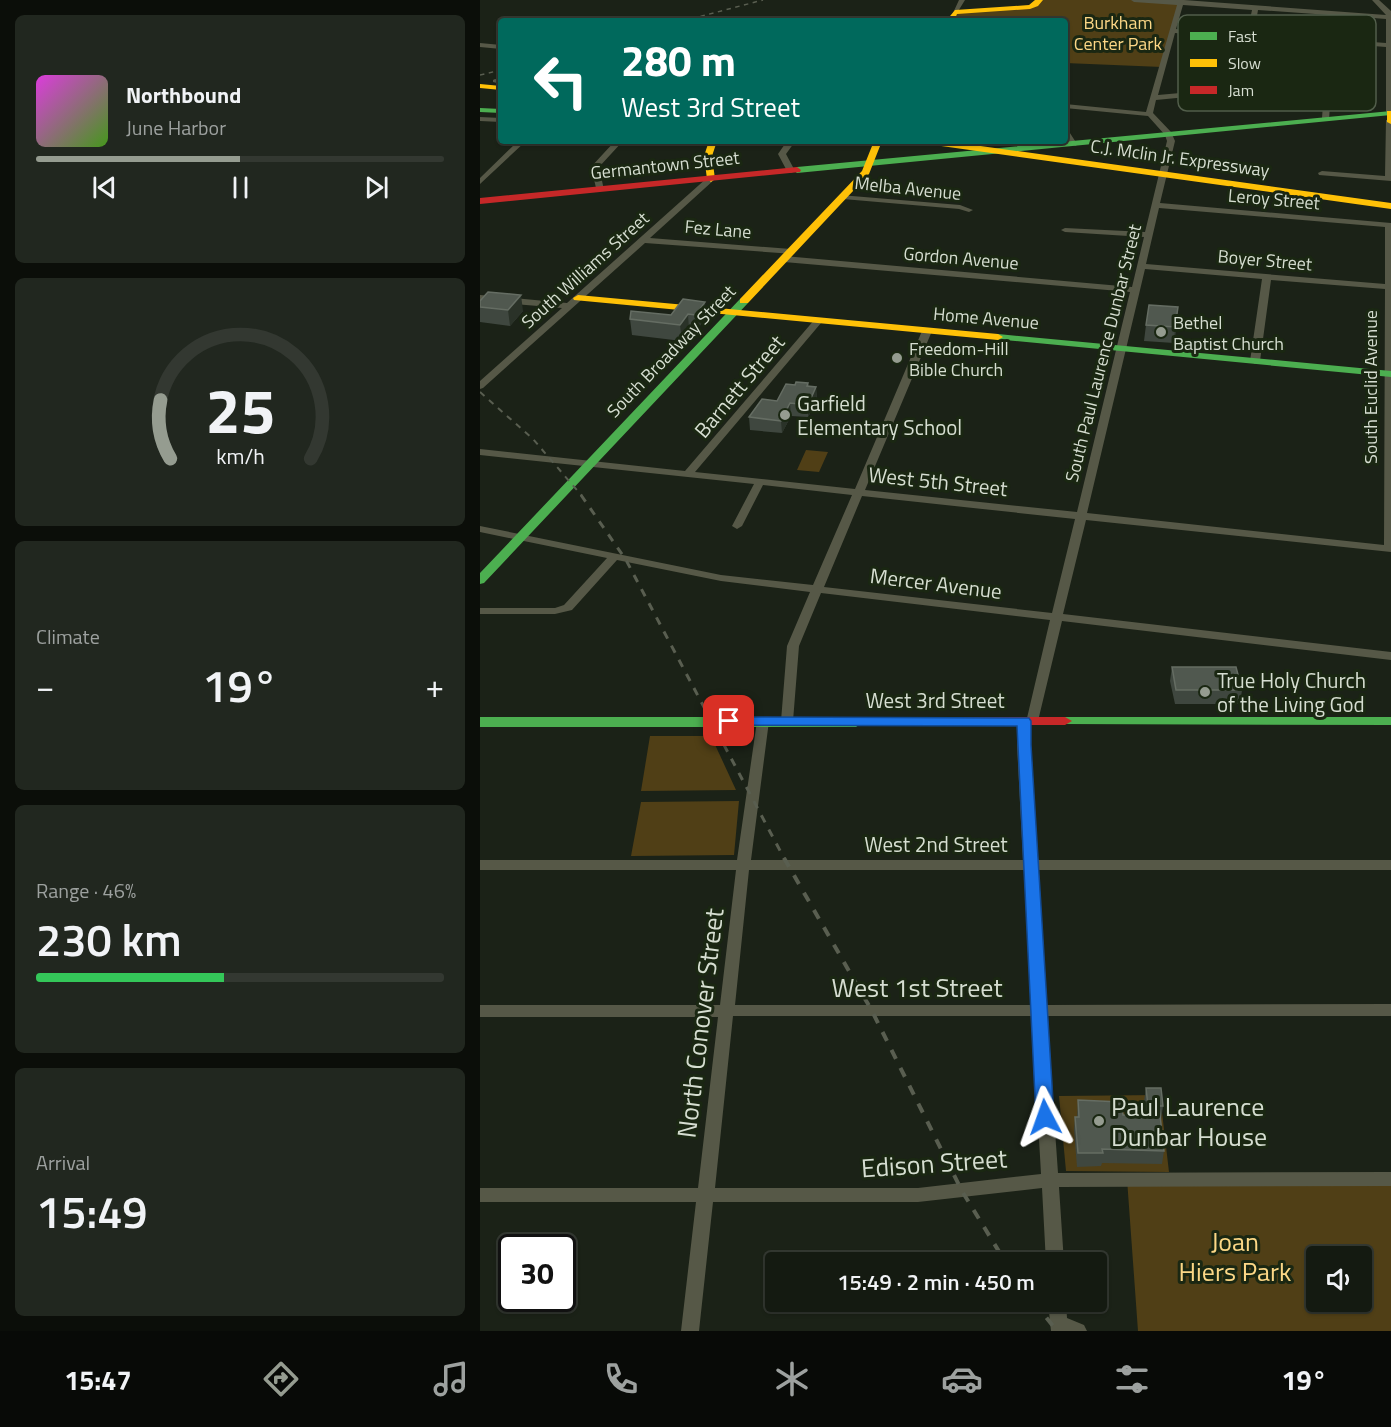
<!DOCTYPE html>
<meta charset="utf-8">
<style>
body{margin:0;font-family:"Titillium Web",sans-serif;background:#21271f;color:#f1f3f6;height:100vh;display:flex;flex-direction:column;font-size:22px;white-space:nowrap}
*{box-sizing:border-box;margin:0}
p{font-size:20px;color:#9da19f}
.icon{flex:none;width:33px;height:33px;fill:none;stroke:currentColor;stroke-width:2;stroke-linecap:round;stroke-linejoin:round}
.map{position:relative;flex:1;overflow:hidden}
.side{display:flex;flex-direction:column;gap:15px;padding:15px;background:#0b0e09;width:480px}
.side>*{flex:none}
.banner{position:absolute;left:18px;top:18px;width:570px;height:126px;border-radius:6px;box-shadow:0 2px 4px #0004,0 0 0 2px #333831;background:#00695c;color:#fff;overflow:hidden}
.tools{position:absolute;left:826px;top:1246px;display:grid;gap:12px}
.tools a{display:grid;place-items:center;width:66px;height:66px;border-radius:6px;background:#141a11;box-shadow:0 2px 4px #0004,0 0 0 2px #333831;font-size:30px}
.speed{position:absolute;left:18px;top:1234px;display:flex;gap:12px;font-size:30px;font-weight:700;text-align:center}
.speed>*{display:grid;place-content:center;width:78px;height:78px;border-radius:50%;background:#141a11;box-shadow:0 2px 4px #0004,0 0 0 2px #333831;line-height:1}
.speed .limit{border:3px solid #111;border-radius:9px;background:#fff;color:#111}
.pin{position:absolute;display:grid;place-items:center;width:51px;height:51px;color:#fff;margin:-26px;border-radius:12px;box-shadow:0 3px 9px #0006}
.me{position:absolute;width:66px;margin:-33px;rotate:356deg;stroke-linejoin:round;filter:drop-shadow(0 0 4px #0008)}
.turn{display:flex;align-items:center;gap:21px;height:126px;padding:0 24px;font-size:27px}
.turn .icon{width:78px;height:78px;stroke-width:2.5}
.turn b{display:block;font-size:42px;line-height:51px}
.big{font-size:45px;font-weight:600;line-height:1.1}
.side .tile{flex:1;display:flex;flex-direction:column;justify-content:center;gap:9px;min-width:0;padding:0 21px;border-radius:9px;background:#21271f}
.side .dial{align-items:center;gap:0}
.dial svg{height:156px;overflow:visible;fill:none;stroke:#333831;stroke-width:7;stroke-linecap:round;text-anchor:middle}
.dial text{fill:#f1f3f6;stroke:none}
.song{display:flex;align-items:center;gap:18px}
.cover{width:72px;height:72px;border-radius:9px;background:linear-gradient(135deg,hsl(300 70% 55%),hsl(100 70% 35%))}
.played{height:6px;border-radius:3px;background:linear-gradient(90deg,#959c90 50%,#333831 50%)}
.keys{display:flex;justify-content:space-around;direction:ltr}
.heat{display:flex;justify-content:space-between;align-items:center;font-size:33px;direction:ltr}
.charge{height:9px;border-radius:4px;background:linear-gradient(90deg,#34c759 46%,#333831 0)}
.trip{position:absolute;left:285px;top:1252px;width:342px;height:60px;border-radius:6px;background:#141a11;box-shadow:0 2px 4px #0004,0 0 0 2px #333831;font-weight:600;line-height:60px;text-align:center}
.tabs{display:flex;height:96px;justify-content:space-around;align-items:center;background:#080a07;color:#9da19f}
.tabs .icon{width:42px;height:42px}
.tabs .on{color:#959c90}
.tabs b{font-size:27px;color:#f1f3f6}
main{display:flex;flex:1;min-height:0}
.map>svg:first-child{display:block}
.green{fill:#503f16;fill-rule:evenodd}
.lines{fill:none;stroke-linecap:round;stroke-linejoin:round}
.street{fill:#565847;fill-rule:evenodd}
.fast{fill:#4caf50;fill-rule:evenodd}
.slow{fill:#ffc107;fill-rule:evenodd}
.jam{fill:#c62828;fill-rule:evenodd}
.rail-far3{stroke:#595e50;stroke-width:1.5;stroke-dasharray:4.5 4.5;stroke-linecap:butt}
.rail-far2{stroke:#595e50;stroke-width:2;stroke-dasharray:6 6;stroke-linecap:butt}
.rail-far1{stroke:#595e50;stroke-width:3;stroke-dasharray:8 8;stroke-linecap:butt}
.rail{stroke:#595e50;stroke-width:4;stroke-dasharray:10 10;stroke-linecap:butt}
.wall{fill:#3f473f}
.shaded-wall{fill:#2a3228}
.building{fill:#50584f;stroke:#656d63;stroke-width:1.5}
.route{fill:#1a73e8;stroke:#114b97;stroke-width:1.5}
.poi-dot{fill:#959c90;stroke:#1a2712;stroke-width:2}
.labels{text-anchor:middle;dominant-baseline:central;stroke-width:6;stroke-linejoin:round;paint-order:stroke}
.far-park-label{font-size:18px;fill:#fcd786;stroke:#1a2712}
.far-street-label{font-size:18px;fill:#d6ded1;stroke:#1a2712}
.far-poi-label{font-size:18px;fill:#d6ded1;stroke:#1a2712;text-anchor:start}
.street-label{font-size:21px;fill:#d6ded1;stroke:#1a2712}
.poi-label{font-size:21px;fill:#d6ded1;stroke:#1a2712;text-anchor:start}
.near-street-label{font-size:26px;fill:#d6ded1;stroke:#1a2712}
.near-poi-label{font-size:26px;fill:#d6ded1;stroke:#1a2712;text-anchor:start}
.near-park-label{font-size:26px;fill:#fcd786;stroke:#1a2712}
.key{fill:#1a2712;stroke:#525e4b;stroke-width:1.5}
.key-label{font-size:16px;fill:#d6ded1}
</style>
<main>
<section class="side">
<div class="tile">
<div class="song"><i class="cover"></i><div><b>Northbound</b><p>June Harbor</p></div></div>
<div class="played"></div>
<div class="keys"><svg class="icon" aria-label="previous" viewBox="0 0 24 24"><path d="M18 5L8 12l10 7zM5 5v14"/></svg><svg class="icon" aria-label="pause" viewBox="0 0 24 24"><path d="M8 5v14M16 5v14"/></svg><svg class="icon" aria-label="next" viewBox="0 0 24 24"><path d="M6 5l10 7-10 7zM19 5v14"/></svg></div>
</div>
<div class="tile dial"><svg viewBox="0 0 100 80">
<path d="M14 69A42 42 0 1 1 86 69"/>
<path d="M14 69A42 42 0 0 1 9 39" stroke="#959c90"/>
<text x="50" y="56" font-size="32" font-weight="700">25</text>
<text x="50" y="72" font-size="11">km/h</text>
</svg></div>
<div class="tile"><p>Climate</p>
<div class="heat"><a>−</a><b class="big">19°</b><a>+</a></div>
</div>
<div class="tile"><p>Range · 46%</p><b class="big">230 km</b><div class="charge"></div></div>
<div class="tile"><p>Arrival</p><b class="big">15:49</b></div>
</section>
<div class="map">
<svg width="911" height="1331" viewBox="0 0 911 1331">
<rect width="100%" height="100%" fill="#1b2217"/>
<path class="green" d="M559 0H654L700 3 682 67 585 63V21H470L475 12 550 7Z
M326 450 348 452 339 472 317 470Z
M170 736H231L256 790 161 791Z
M259 801 254 855 151 856 161 802Z
M680 1095 689 1172 586 1171 579 1096Z
M647 1179H911V1331H658ZM837 1257H882V1302H837Z"/>
<g class="lines">
<path class="street" d="M479 0H485L477 13H473Z
M651 0H704L906 15 892 0H899L911 11V115L906 113V47L854 43 849 120 842 118 844 91 811 87 676 100 673 113 691 132 695 141 680 203 911 223V552L606 520 583 614 911 652V660L582 621 558 721 556 724H550L549 745 557 860H911V870H558L567 1005 911 1004V1016H567L578 1173 911 1172V1186L579 1187 584 1263H566L562 1188 438 1202H233L219 1331H201L216 1202H0V1188H218L238 1017H0V1005H240L256 870H0V860H257L277 721 283 717 289 721 271 860H543L537 745 538 721 540 718H547L570 620 341 593 319 646 313 721 307 725 303 724 301 721 307 646 330 592 241 581 137 560 92 610 75 614H0V608H75L84 605 127 558 0 532V526L241 575 333 585 372 495 283 485 262 526 257 529 252 526 274 484 0 455V449L205 471 335 319H341V323L215 472 375 489 442 331 447 328 452 331 385 490 597 512 650 292 304 262 300 259 304 256 652 287 664 237 585 232 581 230 585 228 665 232 687 141 685 135 668 116 585 108V104L666 112 697 5 654 2ZM703 5 772 10 767 34 696 29ZM778 10 849 15 847 39 774 34ZM855 15 906 19V43L854 39ZM695 33 767 38 762 68 765 70 768 68 773 38 847 43 844 87 811 83 678 95ZM679 208 905 227V284L666 264ZM665 269 782 279 770 361 775 364 780 361 791 280 905 289 904 545 607 513ZM382 496 595 519 572 613 344 587ZM269 870H544L552 1005H255ZM253 1016H552L561 1174 438 1188H235Z
M0 43 21 45V49L0 47Z
M15 79 21 80V84L13 82V80Z
M0 117 21 118V122L0 121Z
M906 120H911V181L839 175 838 173 842 171 905 176Z
M585 130H588L597 144 596 146 589 144 585 138Z
M38 141H46L0 184V178Z
M135 141H143L119 167 124 190 117 192 111 167Z
M307 141 314 143 306 154 315 171 311 173 307 171 298 154Z
M228 177 235 179 170 238 311 249 315 252 314 254 165 243 3 388 0 389V381L82 308 0 301V295L87 303Z
M360 195 480 205 493 210 489 212 479 209 363 199H360Z
M568 1302H586L587 1318 604 1325 607 1331H571Z"/>
<path class="fast" d="M0 108 21 109V113L0 112Z
M911 111V115L317 173 313 170 317 167Z
M264 298 268 299V303L4 583 0 584V573L260 299Z
M518 334 911 371V377L514 339V335Z
M0 717H376L383 722 376 727H0Z
M585 717H911V725L580 724 578 721 580 718Z"/>
<path class="slow" d="M555 0H563L558 6 550 9 477 14 474 21H466L475 10 549 5Z
M0 84 21 86V90L0 88Z
M907 111H911V124L907 122Z
M229 141H237L232 156 235 179 231 182 227 179 224 156Z
M394 141H402L389 174 268 303H260V299L382 171Z
M443 141H465L911 203V209L447 144Z
M98 295 518 334 523 337 518 340 94 300 93 298Z"/>
<path class="jam" d="M317 167 321 170 320 172 0 204V198Z
M376 717H585L592 721 585 725H371L369 722 371 719Z"/>
<path class="rail-far3" d="M203 21 283 0
M0 75 21 70"/>
<path class="rail-far2" d="M0 392 53 439 102 496"/>
<path class="rail-far1" d="M101 495 146 560 305 860"/>
<path class="rail" d="M304 858 392 1011 482 1191 526 1263
M554 1302 577 1331"/>
</g>
<path class="wall" d="M203 299 226 317 217 330H209L202 341 152 335 150 319 191 315Z
M0 301 43 311 30 326 0 322Z
M697 323 694 343 664 341 666 325Z
M328 383 329 386 336 387 337 400 328 417 311 416 302 433 270 430 269 417 297 401 315 385Z
M692 667 762 690 760 704H695L690 681Z
M666 1088 683 1106 681 1120H680L684 1151 682 1164 622 1163 621 1166 597 1167 594 1130 595 1117H597L598 1100 643 1115H666L664 1101Z"/>
<path class="shaded-wall" d="M41 295 43 311 30 326 28 310Z
M225 302 226 317 217 330 216 315Z
M698 307 697 323 694 343 695 327Z
M208 314 209 330 202 341 200 325Z
M336 387 337 400 328 417V405Z
M310 403 311 416 302 433 301 421Z"/>
<path class="building" d="M8 292 41 295 28 310 0 307V301Z
M203 299 225 302 216 315 208 314 200 325 150 319 151 311 191 315Z
M669 305 698 307 695 327 666 325Z
M316 382 328 383 327 386 336 387 328 405 310 403 301 421 269 417 282 399 297 401 306 384 315 385Z
M692 667H756L762 690H696Z
M666 1088H681L683 1106H679L684 1151 622 1149 623 1153H598L595 1117H599L598 1100 641 1102 643 1115H669Z"/>
<path class="route" d="M249 717 549 718 551 721V745L574 1117 572 1122 565 1124 559 1122 556 1117 537 726 244 725 241 721Z"/>
<g class="poi-dot">
<circle cx="681" cy="332" r="6"/>
<circle cx="417" cy="358" r="6"/>
<circle cx="305" cy="415" r="6"/>
<circle cx="725" cy="692" r="6"/>
<circle cx="619" cy="1121" r="6"/>
</g>
<g class="labels">
<g class="far-park-label">
<text x="638" y="22">Burkham<tspan x="638" dy="21">Center Park</tspan></text>
</g>
<g class="far-street-label">
<text transform="translate(700 158) rotate(8)">C.J. Mclin Jr. Expressway</text>
<text transform="translate(185 165) rotate(-6)">Germantown Street</text>
<text transform="translate(428 188) rotate(6)">Melba Avenue</text>
<text transform="translate(794 199) rotate(5)">Leroy Street</text>
<text transform="translate(238 229) rotate(5)">Fez Lane</text>
<text transform="translate(481 258) rotate(5)">Gordon Avenue</text>
<text transform="translate(785 260) rotate(5)">Boyer Street</text>
<text transform="translate(105 270) rotate(-42)">South Williams Street</text>
<text transform="translate(506 318) rotate(5)">Home Avenue</text>
<text transform="translate(191 351) rotate(-46)">South Broadway Street</text>
<text transform="translate(623 353) rotate(-76)">South Paul Laurence Dunbar Street</text>
<text transform="translate(890 387) rotate(-90)">South Euclid Avenue</text>
</g>
<g class="far-poi-label">
<text x="693" y="322">Bethel<tspan x="693" dy="21">Baptist Church</tspan></text>
<text x="429" y="348">Freedom-Hill<tspan x="429" dy="21">Bible Church</tspan></text>
</g>
<g class="street-label">
<text transform="translate(259 386) rotate(-50)">Barnett Street</text>
<text transform="translate(458 481) rotate(6)">West 5th Street</text>
<text transform="translate(456 583) rotate(7)">Mercer Avenue</text>
<text x="455" y="700">West 3rd Street</text>
<text x="456" y="844">West 2nd Street</text>
</g>
<g class="poi-label">
<text x="317" y="403">Garfield<tspan x="317" dy="24">Elementary School</tspan></text>
<text x="737" y="680">True Holy Church<tspan x="737" dy="24">of the Living God</tspan></text>
</g>
<g class="near-street-label">
<text x="437" y="987">West 1st Street</text>
<text transform="translate(220 1023) rotate(-83)">North Conover Street</text>
<text transform="translate(454 1163) rotate(-4)">Edison Street</text>
</g>
<g class="near-poi-label">
<text x="631" y="1106">Paul Laurence<tspan x="631" dy="30">Dunbar House</tspan></text>
</g>
<g class="near-park-label">
<text x="755" y="1241">Joan<tspan x="755" dy="30">Hiers Park</tspan></text>
</g>
</g>
<rect x="698" y="15" width="198" height="96" rx="9" class="key"/>
<rect x="710" y="32" width="27" height="8" fill="#4caf50"/>
<rect x="710" y="59" width="27" height="8" fill="#ffc107"/>
<rect x="710" y="86" width="27" height="8" fill="#c62828"/>
<g class="key-label">
<text x="748" y="42">Fast</text>
<text x="748" y="69">Slow</text>
<text x="748" y="96">Jam</text>
</g>
</svg>
<div class="tools">
<a><svg class="icon" aria-label="sound" viewBox="0 0 24 24"><path d="M4 9h4l5-4v14l-5-4H4zM17 9q2 3 0 6"/></svg></a>
</div>
<div class="speed"><div class="limit">30</div></div>
<div class="pin" style="left:249px;top:721px;background:#d93025"><svg class="icon" aria-label="arrive" viewBox="0 0 24 24"><path d="M6 21V4h12l-3 4 3 4H6"/></svg></div>
<svg class="me" style="left:565px;top:1117px" viewBox="-20 -20 40 40"><path d="M0-17L14 15 0 8-14 15z" fill="#1a73e8" stroke="#fff" stroke-width="4"/></svg>
<div class="trip">15:49 · 2 min · 450 m</div>
<div class="banner">
<div class="turn"><svg class="icon" aria-label="left" viewBox="0 0 24 24"><path d="M17 20v-9H6M10 6l-5 5 5 5"/></svg><div><b>280 m</b>West 3rd Street</div></div>
</div>
</div>
</main>
<nav class="tabs">
<b>15:47</b>
<svg class="icon on" aria-label="directions" viewBox="0 0 24 24"><path d="M12 3l9 9-9 9-9-9zM9 14v-3h6M13 9l2 2-2 2"/></svg>
<svg class="icon" aria-label="music" viewBox="0 0 24 24"><path d="M9 18V5l10-2v13"/><circle cx="6" cy="18" r="3"/><circle cx="16" cy="16" r="3"/></svg>
<svg class="icon" aria-label="phone" viewBox="0 0 24 24"><path d="M5 4h4l2 5-3 2q2 4 5 5l2-3 5 2v4C11 20 4 13 5 4z"/></svg>
<svg class="icon" aria-label="climate" viewBox="0 0 24 24"><path d="M12 3v18M4 7l16 10M4 17L20 7"/></svg>
<svg class="icon" aria-label="car" viewBox="0 0 24 24"><path d="M5 17H2v-5l4-1 3-4h7l3 4 3 1v5h-3M9 17h6M6 11h13"/><circle cx="7" cy="17" r="2"/><circle cx="17" cy="17" r="2"/></svg>
<svg class="icon" aria-label="filters" viewBox="0 0 24 24"><path d="M4 7h16M4 17h16"/><circle cx="9" cy="7" r="2"/><circle cx="15" cy="17" r="2"/></svg>
<b>19°</b>
</nav>
